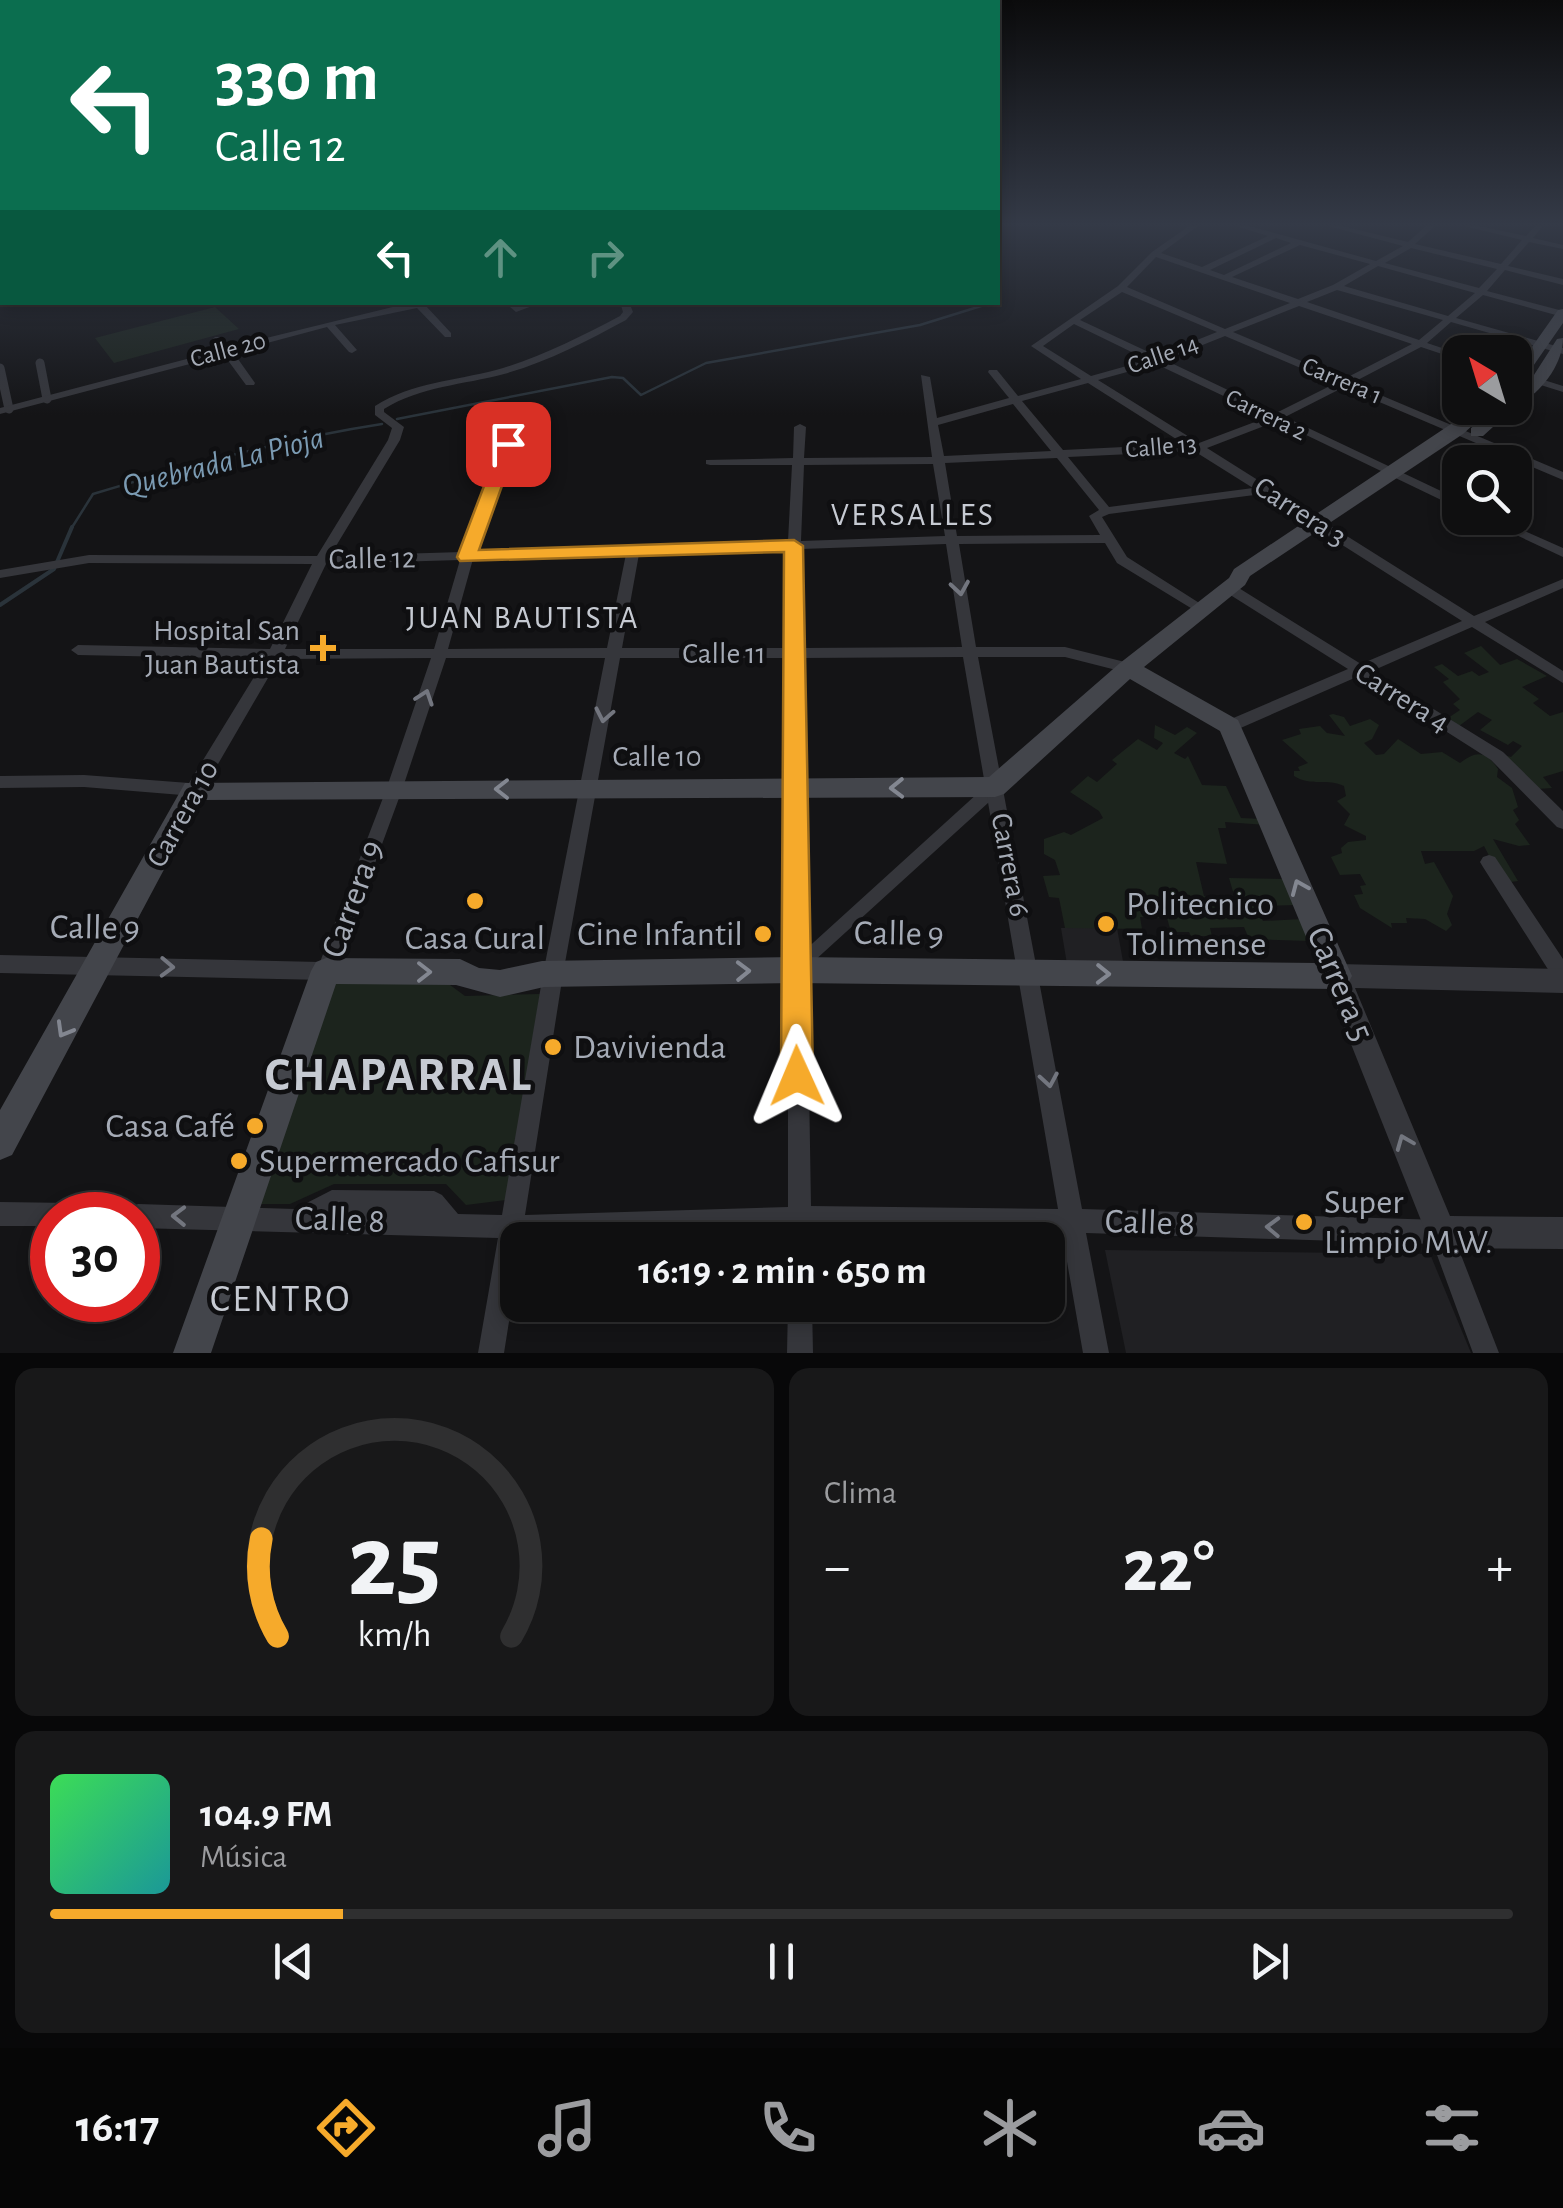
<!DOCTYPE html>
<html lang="es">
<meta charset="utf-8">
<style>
body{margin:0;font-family:"Alegreya Sans",sans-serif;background:#181819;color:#f1f3f6;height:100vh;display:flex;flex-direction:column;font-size:38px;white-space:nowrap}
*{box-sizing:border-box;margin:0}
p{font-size:32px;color:#9b9c9f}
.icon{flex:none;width:55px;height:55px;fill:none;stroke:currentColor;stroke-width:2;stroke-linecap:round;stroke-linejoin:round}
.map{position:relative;height:1353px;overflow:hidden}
.panel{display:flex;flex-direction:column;gap:15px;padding:15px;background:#080809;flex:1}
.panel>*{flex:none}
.hud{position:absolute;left:0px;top:0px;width:1000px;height:305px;box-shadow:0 5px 15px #0003,0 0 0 2px #2f2f30;background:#0b6e4f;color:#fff;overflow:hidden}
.needle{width:65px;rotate:322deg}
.tools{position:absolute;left:1442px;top:335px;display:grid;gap:20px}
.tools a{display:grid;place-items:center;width:90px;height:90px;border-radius:20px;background:#0f0f10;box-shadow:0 5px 15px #0003,0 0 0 2px #2f2f30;font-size:50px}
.speed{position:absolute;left:30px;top:1192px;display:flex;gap:20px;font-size:50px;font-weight:700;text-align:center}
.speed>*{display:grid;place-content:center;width:130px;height:130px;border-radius:50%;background:#0f0f10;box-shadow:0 5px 15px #0003,0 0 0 2px #2f2f30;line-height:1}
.speed .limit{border:15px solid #d22;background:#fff;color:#111}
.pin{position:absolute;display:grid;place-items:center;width:85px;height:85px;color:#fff;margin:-42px;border-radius:20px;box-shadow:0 5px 15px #0006}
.me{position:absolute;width:110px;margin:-55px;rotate:359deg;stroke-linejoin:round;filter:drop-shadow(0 0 8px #0008)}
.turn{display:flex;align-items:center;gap:35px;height:210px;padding:0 50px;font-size:45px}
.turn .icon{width:130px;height:130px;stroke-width:2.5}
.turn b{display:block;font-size:70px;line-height:85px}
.lanes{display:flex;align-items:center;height:95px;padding:0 50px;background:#0003;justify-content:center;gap:50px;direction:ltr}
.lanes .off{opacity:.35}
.big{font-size:75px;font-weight:700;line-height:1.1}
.panel .widget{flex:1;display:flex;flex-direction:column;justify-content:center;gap:15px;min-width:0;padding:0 35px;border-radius:20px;background:#181819}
.panel .dial{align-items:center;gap:0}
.dial svg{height:260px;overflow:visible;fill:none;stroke:#2f2f30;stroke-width:7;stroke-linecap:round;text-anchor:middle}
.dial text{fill:#f1f3f6;stroke:none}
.song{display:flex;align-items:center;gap:30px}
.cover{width:120px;height:120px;border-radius:15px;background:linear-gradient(135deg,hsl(130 70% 55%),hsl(180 70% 35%))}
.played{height:10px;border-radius:5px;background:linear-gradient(90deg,#f6aa2b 20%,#2f2f30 20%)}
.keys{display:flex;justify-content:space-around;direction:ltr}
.heat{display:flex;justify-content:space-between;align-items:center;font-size:55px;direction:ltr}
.panel .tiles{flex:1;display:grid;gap:15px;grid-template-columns:1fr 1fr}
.widget:last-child{grid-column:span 2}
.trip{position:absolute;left:500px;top:1222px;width:565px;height:100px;border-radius:20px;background:#0f0f10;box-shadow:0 5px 15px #0003,0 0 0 2px #2f2f30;font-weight:700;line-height:100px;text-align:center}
.menu{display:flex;height:160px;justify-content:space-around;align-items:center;background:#060606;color:#9b9c9f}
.menu .icon{width:70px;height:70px}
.menu .active{color:#f6aa2b}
.menu b{font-size:45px;color:#f1f3f6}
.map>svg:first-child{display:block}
.built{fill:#202023}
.green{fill:#1c241d}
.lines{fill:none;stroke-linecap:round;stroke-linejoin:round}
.stream-far1{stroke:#2a333a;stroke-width:2.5}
.stream{stroke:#2a333a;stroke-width:4}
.pedestrian-far1{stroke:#35363b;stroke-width:9}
.pedestrian{stroke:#35363b;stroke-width:14}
.minor{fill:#35363b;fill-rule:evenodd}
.tertiary{fill:#35363b;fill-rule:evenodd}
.secondary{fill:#43454b;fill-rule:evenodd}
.oneway{stroke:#73767f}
.oneway2{stroke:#838791}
.route{fill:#f6aa2b;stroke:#a06e1c;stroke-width:2.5}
.poi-dot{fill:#f6aa2b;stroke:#0f0f11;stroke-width:4}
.labels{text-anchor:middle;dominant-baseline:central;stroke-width:9;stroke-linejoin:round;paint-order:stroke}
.far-street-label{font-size:25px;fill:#a5abb6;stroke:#0f0f11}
.street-label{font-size:30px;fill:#a5abb6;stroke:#0f0f11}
.poi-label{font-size:30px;fill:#a5abb6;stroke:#0f0f11;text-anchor:end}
.water-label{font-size:32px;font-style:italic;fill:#7b9bb3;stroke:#0f0f11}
.neighbourhood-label{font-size:32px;letter-spacing:2.5px;fill:#c6cad2;stroke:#0f0f11}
.near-street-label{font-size:35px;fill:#a5abb6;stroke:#0f0f11}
.near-poi-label{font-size:35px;fill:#a5abb6;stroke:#0f0f11;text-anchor:start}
.near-neighbourhood-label{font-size:38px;letter-spacing:2.5px;fill:#c6cad2;stroke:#0f0f11}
.near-district-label{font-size:48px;font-weight:bold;letter-spacing:2.5px;fill:#c6cad2;stroke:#0f0f11}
</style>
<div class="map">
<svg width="1563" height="1353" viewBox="0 0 1563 1353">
<rect width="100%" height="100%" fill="#141416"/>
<path class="built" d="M1061 928H1117L1124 967 1067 964Z
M1105 1250 1430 1254 1471 1353H1126Z"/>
<path class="green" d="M215 307 239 329 114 363 95 338Z
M1481 646 1500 665 1517 659 1547 676 1522 687 1539 699 1533 703 1550 716 1563 712V771L1543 777 1552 788 1537 789 1504 755 1511 757 1522 746 1513 741 1508 745 1480 730 1492 720 1478 712 1459 726 1448 718 1460 710 1453 704 1460 699 1443 682 1449 679 1434 667 1442 664 1458 676 1472 671 1479 676 1489 672 1464 653Z
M1333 714 1344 717 1350 726 1370 719 1379 725 1372 739 1364 743 1376 755 1384 754 1398 739 1421 754 1442 752 1460 763C1477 750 1486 751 1498 769L1497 777 1512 788 1518 807 1513 810 1519 820 1515 824 1530 845 1519 846 1493 839 1518 881 1503 883 1484 846 1474 851H1421L1425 864 1434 862 1453 896 1447 914 1452 925 1446 931 1425 919 1406 918 1407 923H1391L1392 928 1360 908 1354 895 1363 894 1360 886 1366 885 1360 874 1340 875 1331 857 1342 853 1341 848 1348 842 1366 840V836L1344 825 1350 814 1337 801 1346 796 1344 786C1328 778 1311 787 1294 776V771H1300L1298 767 1308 763 1282 740 1301 734 1299 729 1320 726 1327 733 1345 736 1329 715Z
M1155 725 1175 735 1187 727 1197 733 1174 753 1185 759 1188 756 1202 785 1226 786 1241 818 1262 819 1266 825 1225 822 1226 828H1218L1227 864 1196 862 1204 896 1237 905 1229 878 1288 879 1297 905 1256 906 1263 921 1303 919 1309 941 1249 939 1244 927 1210 928 1212 936H1191L1189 932H1171L1167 918 1140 917 1142 929 1065 928 1059 898 1049 897 1043 876 1060 875 1055 860 1044 854V839L1064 832 1071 835 1103 818 1099 811 1070 792 1088 776 1097 782 1117 764 1112 760 1138 739 1157 750 1163 743 1154 738Z
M446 982 465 996 540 994 506 1200 466 1205 446 1184H334L290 1204H259L335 984Z"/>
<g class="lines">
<path class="stream-far1" d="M397 419 612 377 623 378 641 395 706 363 920 325 994 302
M71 529 93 494C188 465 284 439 382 424"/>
<path class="stream" d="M0 605 54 569 72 527"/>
<path class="pedestrian-far1" d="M40 363 47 399
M0 368 9 409"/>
<path class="pedestrian" d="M797 967 994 788"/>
<path class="minor" d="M1189 226H1198L1161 253 1202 267 1268 236 1236 226H1249L1376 261 1403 246 1328 226H1342L1408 242 1426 226H1435L1415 244 1501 264 1522 240 1464 226H1479L1526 236 1535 226H1543L1533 238 1563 245V249L1529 242 1508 266 1563 279V285L1505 270 1487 291 1563 311V317L1483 295 1456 318 1563 348V354L1451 322 1427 343 1460 354V360L1421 347 1352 383 1563 472V480L1344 387 1285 417 1460 500V509L1277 421 1207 448 1474 616 1563 579V588L1485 622 1563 671V683L1472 627 1372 671 1503 752 1563 811V829L1557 827 1491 760 1359 676 1236 730H1224L1222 726 1224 722 1348 669 1224 591 1222 588 1224 585H1234L1361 664 1462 621 1262 494 1109 514 1102 517 1127 557 1204 606 1206 609 1199 613 1117 563 1105 543 959 544 976 647H1065L1133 664 1135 668 1128 673 1065 657H978L1082 1209 1441 1220 1449 1224 1499 1353H1473L1433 1244 1086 1233 1109 1353H1083L1062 1233 812 1230V1240H788V1230L522 1239 518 1240V1265L504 1353H478L498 1238 138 1228V1215H127L130 1208 138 1204 295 1209 332 1190 434 1191 442 1195 458 1214 502 1215 543 974 605 658H446L402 790 333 977 326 980 0 973V955L320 962 386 790 431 658 279 659 200 795 194 796 84 787 0 788V776L84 775 189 783 265 659 78 655 71 650 78 645 270 649 312 564 89 563 0 578V570L89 555 317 556 388 440 392 428 375 415V406C413 382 454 381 496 370 539 358 580 337 620 316L623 312 620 302H629L633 312 626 320C587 341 547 362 504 374 463 385 421 386 384 409V412L404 427 400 440 330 556 462 552 502 444 508 441 514 444 476 551 788 541 792 465H710L706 464V460L793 458 794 427 800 424 806 427 804 458 932 457 921 375 930 377 937 418 1009 398 988 372 989 370H997L1018 396 1081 379 1031 346 1118 286 1152 252ZM1276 238 1291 243 1224 275 1210 270ZM1300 245 1370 264 1333 285 1298 299 1232 277ZM1411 248 1497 269 1479 288 1385 263ZM1156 257 1290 303 1225 329 1127 287ZM1378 266 1475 293 1448 316 1344 286ZM1337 290 1443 320 1419 340 1307 302ZM1122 292 1217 332 1157 356 1080 320ZM1299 306 1412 344 1344 379 1233 332ZM1074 324 1148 360 1091 376 1043 346ZM1225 336 1336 383 1276 413 1165 360ZM1156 364 1268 417 1199 443 1098 380ZM1088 383 1184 444 1063 450 1022 401ZM1013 404 1051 451 944 456 938 425ZM1194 451 1253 488 1109 507 1068 457ZM1057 458 1099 510 1089 516 1100 535 957 536 945 463ZM933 464 945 536 801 541 804 465ZM946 544 962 647 802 648 801 549ZM788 549V648H622L639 554ZM626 554 607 648 448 649 473 559ZM460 560 434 649H285L326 564ZM963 657 1058 1209 811 1206 802 658ZM620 658H788V1207L525 1215 563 974Z
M413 302H434L426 306 451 333V337H445L417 308 335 325 357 350 352 353 349 352 327 327 233 352 255 383 254 385H246L224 355 0 414V408L221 350 213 339 215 337H221L229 347Z
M504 302H514L518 306 543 302 516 312Z
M1515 371 1563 386V392L1515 377Z
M1480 518H1495L1563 548V557Z
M1489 855 1495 857 1563 959V985L1556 982 1483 867 1480 862 1483 857Z
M0 1202 71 1203 79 1207 83 1215H52V1226H0Z
M788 1305H812L813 1353H787Z"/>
<path class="tertiary" d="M1337 964 1563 969V993L1355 988 1450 1216 1563 1217V1249L1441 1248 1430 1243 1324 976 1328 968Z"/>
<path class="secondary" d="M1563 309V323L1520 385 1515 387V371L1558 310Z
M1563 338C1563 365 1540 395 1515 406V393L1532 378 1557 339Z
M1475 408H1492L1463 434 1250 576 1245 585 1144 667 1238 720 1352 976 1347 985 1337 989 795 983 544 987 500 997 456 985 336 984 211 1353H173L311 971 316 962 326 958 460 959 479 968 500 970 542 961 795 957 1317 963 1220 731 1130 679 1004 794 995 797 201 800 12 1155 0 1160V1110L185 783 989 777 1120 663 1229 578 1234 569Z
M1497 408H1514L1483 436H1471V428Z"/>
</g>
<defs><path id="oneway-chevron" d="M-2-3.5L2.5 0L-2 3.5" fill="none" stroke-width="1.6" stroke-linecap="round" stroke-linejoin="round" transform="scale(2.5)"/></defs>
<g class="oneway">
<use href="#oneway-chevron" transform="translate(960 588) rotate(81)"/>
<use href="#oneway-chevron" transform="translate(425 697) rotate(-71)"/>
<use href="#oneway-chevron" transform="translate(604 715) rotate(101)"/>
<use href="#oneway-chevron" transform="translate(167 967) rotate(2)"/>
<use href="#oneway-chevron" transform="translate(1049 1080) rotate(80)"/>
<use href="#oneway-chevron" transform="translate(1404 1142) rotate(-112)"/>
<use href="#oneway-chevron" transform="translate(179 1216) rotate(-179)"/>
<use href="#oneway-chevron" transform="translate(1273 1227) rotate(-178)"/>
</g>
<g class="oneway2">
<use href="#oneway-chevron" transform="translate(897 788) rotate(179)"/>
<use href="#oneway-chevron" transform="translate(502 789) rotate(180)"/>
<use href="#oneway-chevron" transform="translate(1299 887) rotate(-113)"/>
<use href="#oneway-chevron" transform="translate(743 971) rotate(-1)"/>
<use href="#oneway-chevron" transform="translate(424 972)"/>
<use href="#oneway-chevron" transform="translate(1103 974) rotate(1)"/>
<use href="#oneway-chevron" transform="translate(64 1030) rotate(120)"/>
</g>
<linearGradient id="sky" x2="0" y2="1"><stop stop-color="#0b0b0c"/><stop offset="0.54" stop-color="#343a47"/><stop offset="1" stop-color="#343a47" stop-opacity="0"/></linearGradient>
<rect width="1563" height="415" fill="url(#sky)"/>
<path class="route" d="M508 439 517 444 479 550 794 540 803 546 813 1076 808 1087 797 1092 785 1087 781 1076 784 552 460 561 457 557 500 444Z"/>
<g class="poi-dot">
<path d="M318 633h10v10h10v10h-10v10h-10v-10h-10v-10h10z"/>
<circle cx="475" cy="901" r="10"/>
<circle cx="1106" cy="924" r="10"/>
<circle cx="763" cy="934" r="10"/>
<circle cx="553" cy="1047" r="10"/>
<circle cx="255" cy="1126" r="10"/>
<circle cx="239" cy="1161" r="10"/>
<circle cx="1304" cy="1222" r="10"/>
</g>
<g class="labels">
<g class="far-street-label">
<text transform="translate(228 350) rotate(-15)">Calle 20</text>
<text transform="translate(1163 355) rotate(-19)">Calle 14</text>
<text transform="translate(1342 381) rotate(23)">Carrera 1</text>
<text transform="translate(1266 415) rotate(26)">Carrera 2</text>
<text transform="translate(1161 447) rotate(-5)">Calle 13</text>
</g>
<g class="street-label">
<text transform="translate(1300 512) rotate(33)">Carrera 3</text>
<text transform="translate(372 559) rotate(-1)">Calle 12</text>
<text x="724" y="654">Calle 11</text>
<text transform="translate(1402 698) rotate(32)">Carrera 4</text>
<text x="657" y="757">Calle 10</text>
<text transform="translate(183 814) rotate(-61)">Carrera 10</text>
<text transform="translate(1010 865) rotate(79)">Carrera 6</text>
</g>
<g class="poi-label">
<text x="300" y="631">Hospital San<tspan x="300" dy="34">Juan Bautista</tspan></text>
</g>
<g class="water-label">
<text transform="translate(223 462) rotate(-14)">Quebrada La Pioja</text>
</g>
<g class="neighbourhood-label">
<text x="913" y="515">VERSALLES</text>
<text x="523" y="618">JUAN BAUTISTA</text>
</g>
<g class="near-street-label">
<text transform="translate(353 899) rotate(-70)">Carrera 9</text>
<text transform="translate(95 928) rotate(1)">Calle 9</text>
<text transform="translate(899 934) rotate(1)">Calle 9</text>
<text transform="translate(1340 984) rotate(67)">Carrera 5</text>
<text transform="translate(340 1220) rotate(2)">Calle 8</text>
<text transform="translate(1150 1223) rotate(2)">Calle 8</text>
</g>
<g class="near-poi-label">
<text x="1126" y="904">Politecnico<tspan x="1126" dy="40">Tolimense</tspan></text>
<text x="743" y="934" text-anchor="end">Cine Infantil</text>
<text x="475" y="938" text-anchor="middle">Casa Cural</text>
<text x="573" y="1047">Davivienda</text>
<text x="235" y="1126" text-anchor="end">Casa Café</text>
<text x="259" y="1161">Supermercado Cafisur</text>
<text x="1324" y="1202">Super<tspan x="1324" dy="40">Limpio M.W.</tspan></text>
</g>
<g class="near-neighbourhood-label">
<text x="281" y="1300">CENTRO</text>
</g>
<g class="near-district-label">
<text x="399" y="1076">CHAPARRAL</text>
</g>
</g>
</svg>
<div class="tools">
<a><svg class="needle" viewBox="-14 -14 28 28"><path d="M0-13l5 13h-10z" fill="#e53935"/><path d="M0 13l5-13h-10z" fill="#9b9c9f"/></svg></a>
<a><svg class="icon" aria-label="search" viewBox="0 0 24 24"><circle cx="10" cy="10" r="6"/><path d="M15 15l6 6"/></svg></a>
</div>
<div class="speed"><div class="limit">30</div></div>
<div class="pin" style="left:508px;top:444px;background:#d93025"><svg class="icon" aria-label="arrive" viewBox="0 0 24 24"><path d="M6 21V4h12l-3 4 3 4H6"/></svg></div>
<svg class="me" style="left:797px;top:1076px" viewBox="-20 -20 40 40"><path d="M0-17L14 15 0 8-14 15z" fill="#f6aa2b" stroke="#fff" stroke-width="4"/></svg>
<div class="trip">16:19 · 2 min · 650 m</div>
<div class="hud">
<div class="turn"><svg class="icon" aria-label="left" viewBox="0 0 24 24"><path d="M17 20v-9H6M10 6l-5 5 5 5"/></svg><div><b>330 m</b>Calle 12</div></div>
<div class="lanes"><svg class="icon" aria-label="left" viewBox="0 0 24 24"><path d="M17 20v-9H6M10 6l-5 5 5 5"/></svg><svg class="icon off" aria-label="ahead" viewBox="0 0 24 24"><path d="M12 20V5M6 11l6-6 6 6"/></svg><svg class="icon off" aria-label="right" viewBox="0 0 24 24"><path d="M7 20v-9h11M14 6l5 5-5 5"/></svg></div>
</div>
</div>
<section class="panel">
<div class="tiles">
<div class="widget dial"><svg viewBox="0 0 100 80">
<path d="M14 69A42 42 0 1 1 86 69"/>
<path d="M14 69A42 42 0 0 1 9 39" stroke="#f6aa2b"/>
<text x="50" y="56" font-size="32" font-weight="700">25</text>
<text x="50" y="72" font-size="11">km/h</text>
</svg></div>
<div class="widget"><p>Clima</p>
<div class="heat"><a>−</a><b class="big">22°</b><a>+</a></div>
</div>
<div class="widget">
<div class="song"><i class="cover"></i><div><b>104.9 FM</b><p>Música</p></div></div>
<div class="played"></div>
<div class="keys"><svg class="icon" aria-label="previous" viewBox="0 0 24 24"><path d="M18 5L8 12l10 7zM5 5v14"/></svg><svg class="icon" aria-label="pause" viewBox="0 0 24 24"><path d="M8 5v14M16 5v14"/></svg><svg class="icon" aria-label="next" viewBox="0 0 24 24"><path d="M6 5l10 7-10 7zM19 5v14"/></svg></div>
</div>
</div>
</section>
<nav class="menu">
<b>16:17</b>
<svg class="icon active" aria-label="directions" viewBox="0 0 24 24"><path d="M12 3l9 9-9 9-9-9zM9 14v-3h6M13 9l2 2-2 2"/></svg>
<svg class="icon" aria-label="music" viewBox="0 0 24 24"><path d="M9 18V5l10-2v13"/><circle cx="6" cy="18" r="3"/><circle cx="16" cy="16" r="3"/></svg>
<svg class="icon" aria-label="phone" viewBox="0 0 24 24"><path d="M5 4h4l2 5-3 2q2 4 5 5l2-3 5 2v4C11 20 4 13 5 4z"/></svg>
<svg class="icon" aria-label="climate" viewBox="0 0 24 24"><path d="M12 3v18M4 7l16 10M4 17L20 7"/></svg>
<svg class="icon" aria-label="car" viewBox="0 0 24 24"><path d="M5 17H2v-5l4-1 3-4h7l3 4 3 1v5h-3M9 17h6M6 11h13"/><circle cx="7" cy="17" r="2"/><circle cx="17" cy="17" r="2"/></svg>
<svg class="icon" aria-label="filters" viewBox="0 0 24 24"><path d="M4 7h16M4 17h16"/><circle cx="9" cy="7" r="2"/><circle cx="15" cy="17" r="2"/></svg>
</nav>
